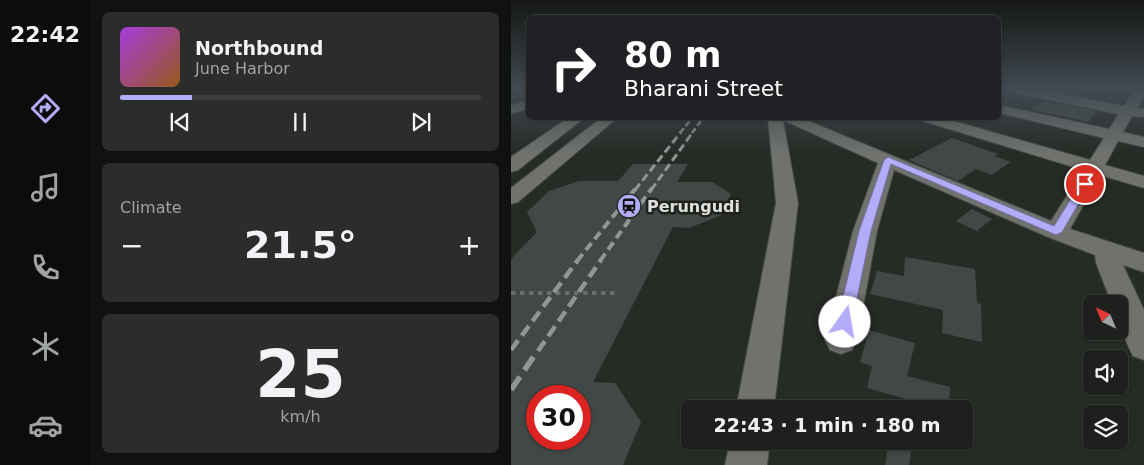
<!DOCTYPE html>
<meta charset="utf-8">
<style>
body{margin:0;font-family:"DejaVu Sans",sans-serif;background:#2a2d29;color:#f1f3f6;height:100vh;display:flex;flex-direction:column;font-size:19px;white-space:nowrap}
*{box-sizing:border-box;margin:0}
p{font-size:16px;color:#a0a3a3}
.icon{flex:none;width:28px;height:28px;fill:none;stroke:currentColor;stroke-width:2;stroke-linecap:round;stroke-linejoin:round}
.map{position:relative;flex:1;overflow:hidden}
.details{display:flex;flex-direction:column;gap:12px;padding:12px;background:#10120f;width:421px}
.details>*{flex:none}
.banner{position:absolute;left:15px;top:15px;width:475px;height:105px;border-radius:8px;box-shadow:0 1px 4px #0004,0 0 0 1px #3b3e3b;background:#202124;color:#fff;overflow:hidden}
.needle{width:32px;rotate:316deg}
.fabs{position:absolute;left:572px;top:295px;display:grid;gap:10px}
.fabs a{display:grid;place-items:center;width:45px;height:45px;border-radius:8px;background:#1d201c;box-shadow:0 1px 4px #0004,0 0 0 1px #3b3e3b;font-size:25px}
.speed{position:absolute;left:15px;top:385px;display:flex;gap:10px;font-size:25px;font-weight:700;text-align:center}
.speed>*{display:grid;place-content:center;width:65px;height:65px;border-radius:50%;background:#1d201c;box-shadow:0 1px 4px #0004,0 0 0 1px #3b3e3b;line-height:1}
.speed .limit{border:8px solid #d22;background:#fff;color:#111}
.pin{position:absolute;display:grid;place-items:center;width:42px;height:42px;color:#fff;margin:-21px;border:2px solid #fff;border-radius:50%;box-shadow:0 1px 5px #0007}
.me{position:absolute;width:55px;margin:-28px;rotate:13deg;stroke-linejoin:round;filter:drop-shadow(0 0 4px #0008)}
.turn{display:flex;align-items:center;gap:18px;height:105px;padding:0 15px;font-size:22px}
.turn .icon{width:65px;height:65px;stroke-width:2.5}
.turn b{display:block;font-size:35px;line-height:42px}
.big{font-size:38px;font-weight:700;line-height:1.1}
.details .card{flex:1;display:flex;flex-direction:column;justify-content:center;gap:8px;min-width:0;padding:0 18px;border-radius:8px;background:#2a2d29}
.details .dial{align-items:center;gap:0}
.dial b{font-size:65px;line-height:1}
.song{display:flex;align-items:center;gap:15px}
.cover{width:60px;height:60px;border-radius:8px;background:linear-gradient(135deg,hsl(280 70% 55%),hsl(30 70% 35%))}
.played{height:5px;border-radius:2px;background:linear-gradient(90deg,#b5acf9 20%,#3b3e3b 20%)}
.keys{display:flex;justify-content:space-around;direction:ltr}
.heat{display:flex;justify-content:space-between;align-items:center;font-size:28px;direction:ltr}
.trip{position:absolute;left:170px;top:400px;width:292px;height:50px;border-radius:8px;background:#1d201c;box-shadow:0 1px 4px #0004,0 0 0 1px #3b3e3b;font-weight:700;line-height:50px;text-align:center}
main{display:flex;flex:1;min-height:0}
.dock{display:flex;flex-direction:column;width:90px;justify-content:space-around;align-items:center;background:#0c0d0b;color:#a0a3a3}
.dock .icon{width:35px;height:35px}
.dock .active{color:#b5acf9}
.dock b{font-size:22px;color:#f1f3f6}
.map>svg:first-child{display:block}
.building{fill:#414845;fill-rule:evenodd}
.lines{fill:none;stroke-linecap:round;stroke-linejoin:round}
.minor-casing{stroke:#464845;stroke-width:2}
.path{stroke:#6b6f6a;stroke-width:4;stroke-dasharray:4.5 4.5;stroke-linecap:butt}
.minor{fill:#6f726d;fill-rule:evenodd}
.rail-far4{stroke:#929591;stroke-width:2.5;stroke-dasharray:6 3;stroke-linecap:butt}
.rail-far3{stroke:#929591;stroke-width:3;stroke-dasharray:8 4;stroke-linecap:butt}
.rail-far2{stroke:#929591;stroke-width:4;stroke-dasharray:9 5;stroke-linecap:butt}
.rail-far1{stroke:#929591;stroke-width:4.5;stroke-dasharray:12 6;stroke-linecap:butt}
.rail{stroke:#929591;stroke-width:5.5;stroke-dasharray:16 8;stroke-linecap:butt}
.route{fill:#b5acf9;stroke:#7670a2}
.labels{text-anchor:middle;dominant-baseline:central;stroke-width:5;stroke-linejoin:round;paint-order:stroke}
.poi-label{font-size:16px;font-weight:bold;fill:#dee0dd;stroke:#1e211c;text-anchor:start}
</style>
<main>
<nav class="dock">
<b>22:42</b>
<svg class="icon active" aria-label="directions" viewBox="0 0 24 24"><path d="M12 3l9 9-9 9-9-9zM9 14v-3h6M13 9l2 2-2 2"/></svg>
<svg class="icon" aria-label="music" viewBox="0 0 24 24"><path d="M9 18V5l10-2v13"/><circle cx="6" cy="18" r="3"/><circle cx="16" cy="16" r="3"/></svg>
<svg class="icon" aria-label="phone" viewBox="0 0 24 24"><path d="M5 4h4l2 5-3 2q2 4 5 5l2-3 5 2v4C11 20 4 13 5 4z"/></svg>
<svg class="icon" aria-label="climate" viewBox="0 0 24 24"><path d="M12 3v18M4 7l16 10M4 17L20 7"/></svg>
<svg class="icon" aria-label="car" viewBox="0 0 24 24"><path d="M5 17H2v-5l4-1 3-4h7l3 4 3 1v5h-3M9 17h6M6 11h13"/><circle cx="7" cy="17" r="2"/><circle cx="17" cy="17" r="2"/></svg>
</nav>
<section class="details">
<div class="card">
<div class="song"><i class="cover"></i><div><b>Northbound</b><p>June Harbor</p></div></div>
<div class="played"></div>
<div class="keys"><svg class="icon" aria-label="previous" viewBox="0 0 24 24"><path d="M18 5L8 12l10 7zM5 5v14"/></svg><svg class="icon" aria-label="pause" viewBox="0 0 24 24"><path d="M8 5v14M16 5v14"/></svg><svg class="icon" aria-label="next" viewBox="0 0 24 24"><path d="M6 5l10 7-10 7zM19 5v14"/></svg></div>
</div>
<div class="card"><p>Climate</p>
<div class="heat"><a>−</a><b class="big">21.5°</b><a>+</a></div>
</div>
<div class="card dial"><b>25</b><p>km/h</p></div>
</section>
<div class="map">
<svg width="633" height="465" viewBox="0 0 633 465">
<rect width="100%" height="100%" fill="#272b26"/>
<path class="building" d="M532 101 586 111 577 122 521 110Z
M441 138 487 154 484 156 500 162 480 175 465 169 447 181 398 160Z
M122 164H177L166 182H201L220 194 211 215 178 228 162 227 82 382 104 383 130 422 112 465H0V259L26 232 16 212 38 191 68 181H107ZM26 396H69V439H26Z
M461 209 481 219 466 231 445 221Z
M394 257 464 269 466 303 470 304 471 342 431 333 432 310 359 294 366 271 393 276Z
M358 330 404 343 396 376 439 387 438 409H406V402L356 388 361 366 349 362Z
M378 441 401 446 398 465H374Z"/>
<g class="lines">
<g class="minor-casing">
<path id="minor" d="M493 88H519L613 106 625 88H633V97L626 108 633 109V117L621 116 612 132 633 137V147L607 141 594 165 633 176V188L589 175 559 229 633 253V272L612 265 633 310V360L622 356C612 336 609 326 609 304H601L585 263 584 255 537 237 383 170 366 231 346 340 341 350 330 354 319 350 314 340 342 231 367 163 272 120 287 203 263 409H225L265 203 257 118H290L540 221 572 170 412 121 410 118H432L579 160 593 138 488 113V105L598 129 608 114 499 92Z
M18 101V109L0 113V105Z
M57 118H73L7 170 0 172V157Z
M90 118H106L7 202 0 204V188Z
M219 441H259L256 465H214Z"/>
</g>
<path class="path" d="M0 293H105"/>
<use href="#minor" class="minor"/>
<path class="rail-far4" d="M169 133 181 118
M181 133 192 118"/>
<path class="rail-far3" d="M124 190 170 132
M140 190 182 132"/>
<path class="rail-far2" d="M66 261 125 188
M89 261 141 188"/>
<path class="rail-far1" d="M0 350 67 260
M27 351 90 260"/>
<path class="rail" d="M0 390 27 350"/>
</g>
<linearGradient id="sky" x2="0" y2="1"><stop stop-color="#151815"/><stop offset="0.58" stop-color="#414a52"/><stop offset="1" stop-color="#414a52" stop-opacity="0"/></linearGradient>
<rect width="633" height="153" fill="url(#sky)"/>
<path class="route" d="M377 157 543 226 571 181H578L579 184 551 232 545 235 380 164 360 231 341 322 339 326 334 328 328 326 326 322 348 231 373 160Z"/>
<defs>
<g id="station-disc" transform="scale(1.25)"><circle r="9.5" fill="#b5acf9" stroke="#1e211c"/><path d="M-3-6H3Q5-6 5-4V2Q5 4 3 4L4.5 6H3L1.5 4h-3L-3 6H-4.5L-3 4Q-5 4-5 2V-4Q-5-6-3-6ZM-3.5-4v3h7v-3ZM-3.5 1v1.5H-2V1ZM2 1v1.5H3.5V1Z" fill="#111"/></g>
</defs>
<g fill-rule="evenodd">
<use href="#station-disc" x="118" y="206"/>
</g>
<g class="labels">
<g class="poi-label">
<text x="136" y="206">Perungudi</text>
</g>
</g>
</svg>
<div class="fabs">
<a><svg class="needle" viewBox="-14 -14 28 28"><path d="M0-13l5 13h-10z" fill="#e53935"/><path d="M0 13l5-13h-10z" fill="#a0a3a3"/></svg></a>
<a><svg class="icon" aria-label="sound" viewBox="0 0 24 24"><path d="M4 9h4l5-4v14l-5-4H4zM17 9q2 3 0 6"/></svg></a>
<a><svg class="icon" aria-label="layers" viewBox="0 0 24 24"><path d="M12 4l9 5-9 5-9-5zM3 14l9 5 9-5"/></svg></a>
</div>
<div class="speed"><div class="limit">30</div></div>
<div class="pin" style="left:574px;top:184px;background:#d93025"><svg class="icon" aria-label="arrive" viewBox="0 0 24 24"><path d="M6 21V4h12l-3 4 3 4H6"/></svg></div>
<svg class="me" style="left:334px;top:322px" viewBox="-20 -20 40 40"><circle r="19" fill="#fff"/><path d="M0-13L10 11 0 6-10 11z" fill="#b5acf9"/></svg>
<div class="trip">22:43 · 1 min · 180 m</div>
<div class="banner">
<div class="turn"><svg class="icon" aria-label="right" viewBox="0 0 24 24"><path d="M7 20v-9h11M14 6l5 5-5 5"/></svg><div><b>80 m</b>Bharani Street</div></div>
</div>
</div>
</main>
